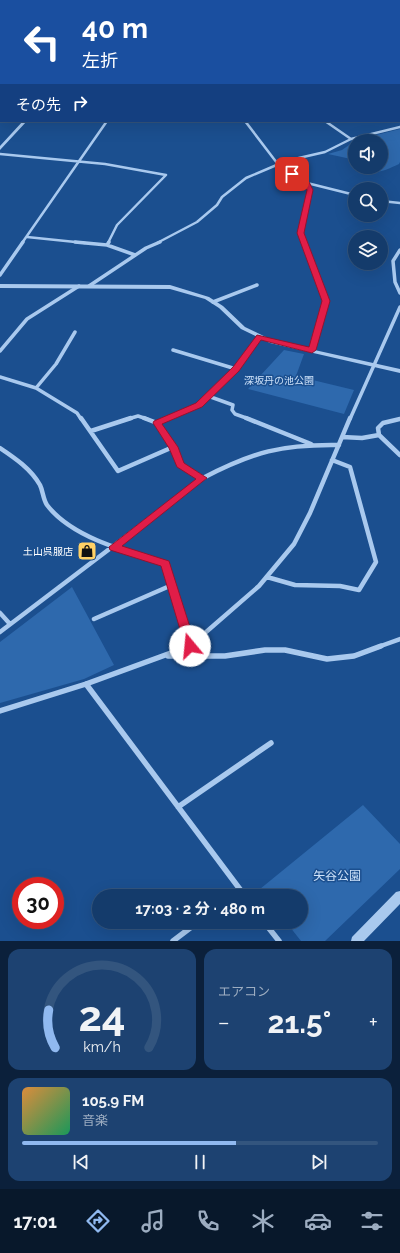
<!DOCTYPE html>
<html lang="ja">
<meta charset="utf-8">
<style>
body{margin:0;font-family:Raleway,"Noto Sans JP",sans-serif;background:#1d4271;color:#f1f3f6;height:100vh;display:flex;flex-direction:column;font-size:15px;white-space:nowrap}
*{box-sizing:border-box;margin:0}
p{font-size:13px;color:#9dadc1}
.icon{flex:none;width:22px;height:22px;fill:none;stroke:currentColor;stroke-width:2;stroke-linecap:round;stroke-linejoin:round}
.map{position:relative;height:941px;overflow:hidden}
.drawer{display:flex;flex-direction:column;gap:8px;padding:8px;background:#0b203b;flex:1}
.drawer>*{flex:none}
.top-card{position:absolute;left:0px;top:0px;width:400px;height:122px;box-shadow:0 4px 16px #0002,0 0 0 1px #33557e;background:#1a4fa0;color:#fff;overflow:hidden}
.fabs{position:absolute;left:348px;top:134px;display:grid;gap:8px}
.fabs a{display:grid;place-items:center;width:40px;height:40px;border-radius:50%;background:#143b6b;box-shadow:0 4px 16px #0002,0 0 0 1px #33557e;font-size:20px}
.speed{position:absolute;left:12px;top:877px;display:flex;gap:8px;font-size:20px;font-weight:700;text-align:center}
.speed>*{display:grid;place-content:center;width:52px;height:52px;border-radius:50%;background:#143b6b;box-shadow:0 4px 16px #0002,0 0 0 1px #33557e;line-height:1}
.speed .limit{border:6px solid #d22;background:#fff;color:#111}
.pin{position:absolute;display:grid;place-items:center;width:34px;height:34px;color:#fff;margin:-17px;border-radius:8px;box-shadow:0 2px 6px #0006}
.me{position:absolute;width:44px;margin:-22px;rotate:343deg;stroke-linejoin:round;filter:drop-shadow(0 0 3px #0008)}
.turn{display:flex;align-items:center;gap:14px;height:84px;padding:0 16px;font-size:18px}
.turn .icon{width:52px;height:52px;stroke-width:2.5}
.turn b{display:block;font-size:28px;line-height:34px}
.then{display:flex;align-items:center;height:38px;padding:0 16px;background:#0003;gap:8px;font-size:15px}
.big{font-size:30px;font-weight:700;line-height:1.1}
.drawer .card{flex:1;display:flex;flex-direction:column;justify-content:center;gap:6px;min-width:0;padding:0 14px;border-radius:12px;background:#1d4271}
.drawer .dial{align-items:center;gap:0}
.dial svg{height:104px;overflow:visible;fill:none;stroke:#33557e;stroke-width:7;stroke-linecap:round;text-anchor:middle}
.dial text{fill:#f1f3f6;stroke:none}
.song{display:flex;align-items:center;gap:12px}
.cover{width:48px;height:48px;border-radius:6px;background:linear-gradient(135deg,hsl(30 70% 55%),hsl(150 70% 35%))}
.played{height:4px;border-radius:2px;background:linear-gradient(90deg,#90b9f0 60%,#33557e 60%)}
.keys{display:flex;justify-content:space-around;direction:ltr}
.heat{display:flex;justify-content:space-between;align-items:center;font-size:22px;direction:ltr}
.drawer .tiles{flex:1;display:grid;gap:8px;grid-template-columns:1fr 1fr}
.card:last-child{grid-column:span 2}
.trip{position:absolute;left:92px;top:889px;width:216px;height:40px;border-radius:20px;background:#143b6b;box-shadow:0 4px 16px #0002,0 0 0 1px #33557e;font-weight:700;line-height:40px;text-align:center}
.menu{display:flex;height:64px;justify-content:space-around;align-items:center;background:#08182b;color:#9dadc1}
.menu .icon{width:28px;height:28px}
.menu .current{color:#90b9f0}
.menu b{font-size:18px;color:#f1f3f6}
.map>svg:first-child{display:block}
.green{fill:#2e69ad}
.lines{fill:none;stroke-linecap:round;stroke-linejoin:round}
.minor-far3{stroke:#a9c9ee;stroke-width:2.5}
.minor-far2{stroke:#a9c9ee;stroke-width:3.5}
.minor-far1{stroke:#a9c9ee;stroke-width:4.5}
.minor{stroke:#a9c9ee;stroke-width:5.5}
.tertiary{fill:#a9c9ee;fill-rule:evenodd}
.route{fill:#e11d48;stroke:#92132f}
.labels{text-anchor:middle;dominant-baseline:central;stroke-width:3;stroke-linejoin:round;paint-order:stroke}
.park-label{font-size:10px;fill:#cfe3fa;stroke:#1b4f8f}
.poi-label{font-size:10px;fill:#fff;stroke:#1b4f8f;text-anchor:end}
.near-park-label{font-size:12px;fill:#cfe3fa;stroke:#1b4f8f}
</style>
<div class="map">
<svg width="400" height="941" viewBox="0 0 400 941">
<rect width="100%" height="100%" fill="#1b4f8f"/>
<path class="green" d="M400 129V162L399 164C386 170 373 177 361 167H381V141H355V162L351 159 328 154 342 150 356 140Z
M284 350 304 354 296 376 354 390 344 414 248 389Z
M72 587 114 665 84 679 0 703V642Z
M363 805 400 844V869L325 941H301L286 922H301V896H266L260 889Z"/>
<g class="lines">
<path class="minor-far3" d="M245 121 277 163 307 183 310 190 300 233 304 243
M325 121 351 139 400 127
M0 154 105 164 166 175 117 225 108 243
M277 163 325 152 351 139
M307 183 355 195
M381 201 400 203
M27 237 85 243
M22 243 107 121
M157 243 197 222 217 205 222 197 246 178 279 164"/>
<path class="minor-far2" d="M75 242 107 245 135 255
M303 242 326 301 313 351
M107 245 109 242
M400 250 393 261 395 282 400 293
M0 275 23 242
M89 286 146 248 160 242
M213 302 257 285
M173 350 236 369
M0 351 27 319 79 286
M0 377 36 388 77 413 81 419
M36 388 56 364 75 332
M208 396 233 405 232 410 235 414 249 419
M128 419 138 416 147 419
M166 419 199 405 236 369 259 337
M350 419 400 307"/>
<path class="minor-far1" d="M144 418 157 423 173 447
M246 418 311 444
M400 419 383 423 378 428 379 435 400 455
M157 423 168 418
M91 431 131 418
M342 437 362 438 379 435
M0 448C15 458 31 469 40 485 43 491 43 499 47 505 72 538 128 552 166 563L190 646 187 647
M203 478C253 452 282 444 339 445
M267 577 295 585 340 586 359 590 376 562 350 467 332 460
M0 613 10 624
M94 619 172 585
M0 632 203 478 181 465 173 447 118 471 81 418
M190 646 259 586 294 544 310 513 350 418
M378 647 400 639"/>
<path class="minor" d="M168 656H225L265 650H285L327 659 354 656 381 646
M86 684 245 896
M0 711 86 684 190 646
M178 807 271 743
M232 896 240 890
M264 922 279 941
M173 941 198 922"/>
<path class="tertiary" d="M113 0H117V1H113Z
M284 0H288L289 1H285Z
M399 70H400V73H399Z
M23 121H27L0 150V146Z
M0 284 170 285 209 297 223 306 245 327 274 341 400 369V373L270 343 241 329 219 308 205 299 170 289 0 288Z
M400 891V904L364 941H351L352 937 396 892Z"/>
</g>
<path class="route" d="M290 172H294L309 182 313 190 304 233 330 301 316 350 312 353 261 340 239 371 202 407 162 424 178 447 184 463 207 478 122 546 169 561 196 646 194 649H186L185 646 161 566 110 550 109 547 196 479 177 467 169 448 153 423 154 421 196 403 233 367 257 335 309 347 322 301 297 233 307 190 305 184 290 175Z"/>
<defs>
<g id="shop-square" transform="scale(1)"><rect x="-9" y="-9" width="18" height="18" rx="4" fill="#ffd166" stroke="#1b4f8f"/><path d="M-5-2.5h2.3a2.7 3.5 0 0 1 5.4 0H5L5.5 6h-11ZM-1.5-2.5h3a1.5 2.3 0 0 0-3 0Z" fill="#111"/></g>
</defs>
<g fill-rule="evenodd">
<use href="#shop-square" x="87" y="551"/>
</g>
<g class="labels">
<g class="park-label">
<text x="279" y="380">深坂丹の池公園</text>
</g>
<g class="poi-label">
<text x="73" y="551">土山呉服店</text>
</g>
<g class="near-park-label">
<text x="337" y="876">矢谷公園</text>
</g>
</g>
</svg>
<div class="fabs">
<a><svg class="icon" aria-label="sound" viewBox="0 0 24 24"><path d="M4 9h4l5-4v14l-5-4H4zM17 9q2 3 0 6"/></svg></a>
<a><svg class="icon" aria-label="search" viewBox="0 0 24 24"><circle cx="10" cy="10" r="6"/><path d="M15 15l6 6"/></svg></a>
<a><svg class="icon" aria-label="layers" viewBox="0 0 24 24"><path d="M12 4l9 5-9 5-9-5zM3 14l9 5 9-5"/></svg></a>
</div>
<div class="speed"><div class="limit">30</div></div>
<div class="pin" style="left:292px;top:174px;background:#d93025"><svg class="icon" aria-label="arrive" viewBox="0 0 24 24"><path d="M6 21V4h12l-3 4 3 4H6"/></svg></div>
<svg class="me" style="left:190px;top:646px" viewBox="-20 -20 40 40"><circle r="19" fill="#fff"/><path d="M0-13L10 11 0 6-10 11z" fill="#e11d48"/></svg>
<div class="trip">17:03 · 2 分 · 480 m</div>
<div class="top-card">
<div class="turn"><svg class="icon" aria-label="left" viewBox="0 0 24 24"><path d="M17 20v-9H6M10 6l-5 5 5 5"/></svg><div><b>40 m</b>左折</div></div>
<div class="then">その先<svg class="icon" aria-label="right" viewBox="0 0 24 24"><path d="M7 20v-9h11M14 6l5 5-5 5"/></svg></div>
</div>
</div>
<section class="drawer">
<div class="tiles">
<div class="card dial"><svg viewBox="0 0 100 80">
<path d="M14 69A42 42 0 1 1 86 69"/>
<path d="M14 69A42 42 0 0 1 9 40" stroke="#90b9f0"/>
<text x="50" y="56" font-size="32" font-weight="700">24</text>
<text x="50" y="72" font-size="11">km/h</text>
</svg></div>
<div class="card"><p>エアコン</p>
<div class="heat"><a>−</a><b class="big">21.5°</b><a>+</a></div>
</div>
<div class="card">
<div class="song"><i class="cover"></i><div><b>105.9 FM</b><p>音楽</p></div></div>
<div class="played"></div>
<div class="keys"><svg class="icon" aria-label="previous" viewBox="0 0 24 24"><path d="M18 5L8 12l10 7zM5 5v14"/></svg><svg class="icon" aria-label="pause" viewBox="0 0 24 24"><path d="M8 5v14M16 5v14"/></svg><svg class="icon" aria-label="next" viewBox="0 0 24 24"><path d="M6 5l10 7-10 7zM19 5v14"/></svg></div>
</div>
</div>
</section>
<nav class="menu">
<b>17:01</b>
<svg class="icon current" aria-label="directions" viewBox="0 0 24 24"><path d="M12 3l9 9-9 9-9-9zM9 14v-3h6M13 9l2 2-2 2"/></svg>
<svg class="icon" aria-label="music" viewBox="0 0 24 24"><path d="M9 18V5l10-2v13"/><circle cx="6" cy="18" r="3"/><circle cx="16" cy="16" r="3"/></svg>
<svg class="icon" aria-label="phone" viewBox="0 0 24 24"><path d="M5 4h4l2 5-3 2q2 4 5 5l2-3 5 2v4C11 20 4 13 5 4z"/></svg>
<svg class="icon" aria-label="climate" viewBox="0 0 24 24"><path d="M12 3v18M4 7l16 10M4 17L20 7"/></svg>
<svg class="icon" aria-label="car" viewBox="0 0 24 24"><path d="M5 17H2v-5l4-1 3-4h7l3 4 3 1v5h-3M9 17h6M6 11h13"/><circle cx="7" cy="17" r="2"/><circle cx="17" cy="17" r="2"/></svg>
<svg class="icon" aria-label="filters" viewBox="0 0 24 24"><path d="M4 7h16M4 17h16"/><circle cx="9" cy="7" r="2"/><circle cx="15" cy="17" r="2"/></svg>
</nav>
